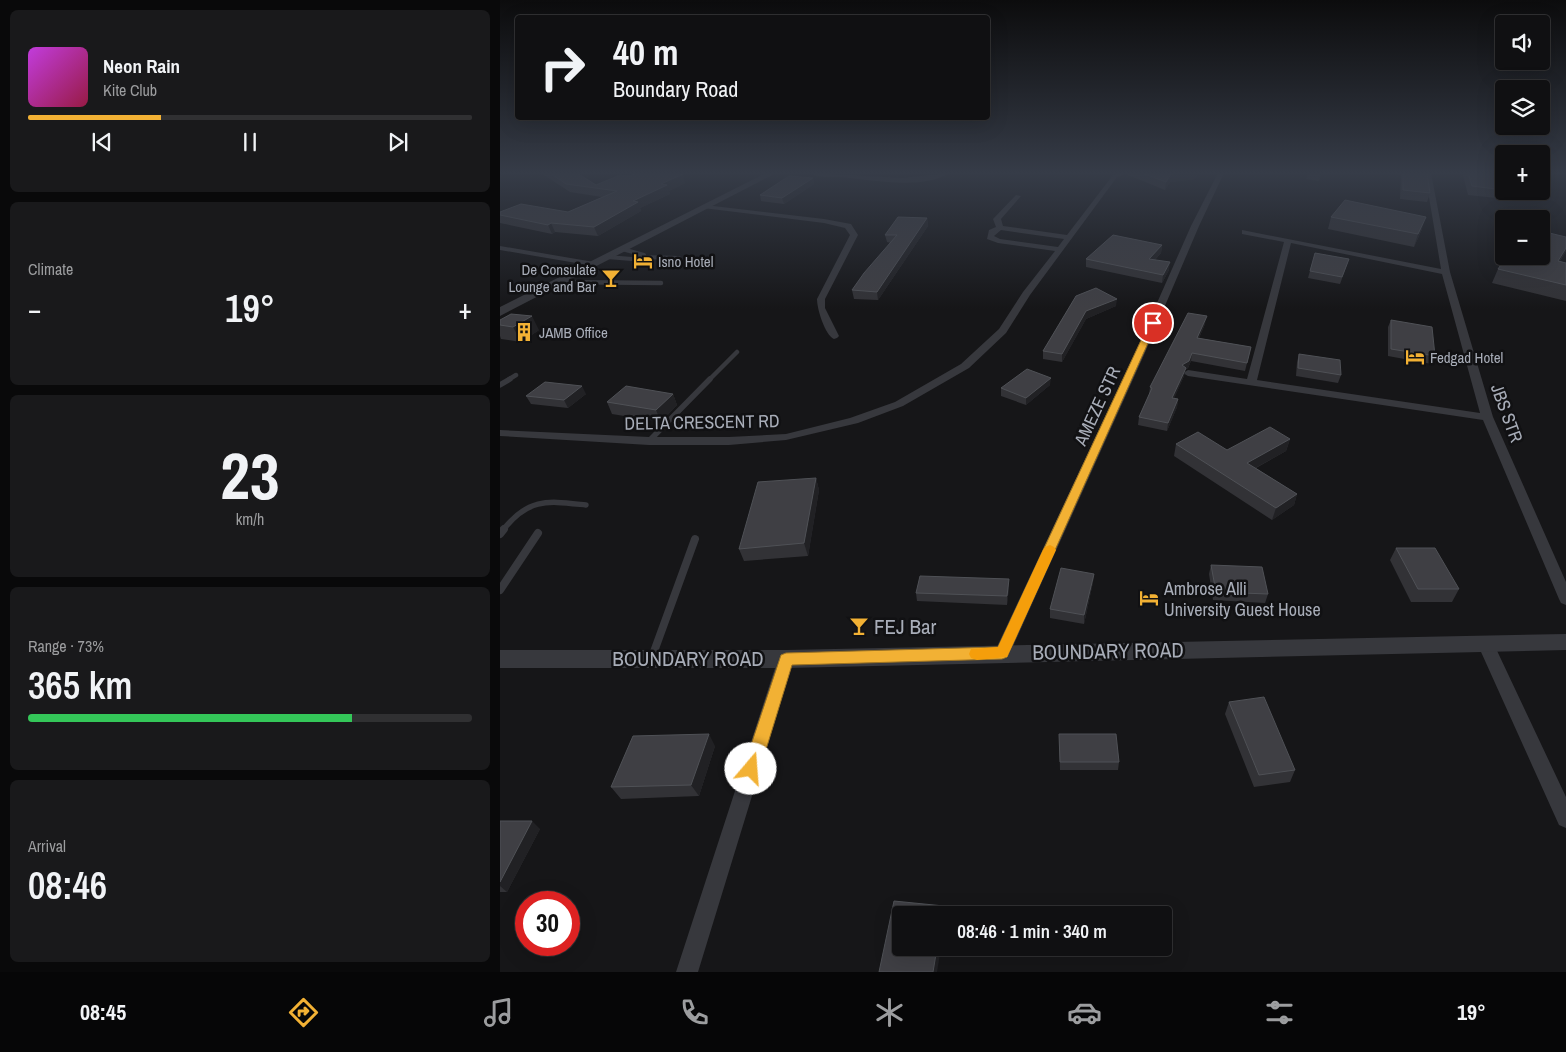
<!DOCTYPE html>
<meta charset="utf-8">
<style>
body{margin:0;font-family:"Archivo Narrow",sans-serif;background:#19191b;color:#f1f3f6;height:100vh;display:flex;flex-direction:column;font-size:19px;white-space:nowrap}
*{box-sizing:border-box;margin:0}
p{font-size:16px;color:#9c9d9f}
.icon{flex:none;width:28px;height:28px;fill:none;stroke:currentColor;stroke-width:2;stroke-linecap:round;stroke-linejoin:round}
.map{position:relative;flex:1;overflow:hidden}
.details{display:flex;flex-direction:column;gap:10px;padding:10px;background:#09090a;width:500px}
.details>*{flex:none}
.guide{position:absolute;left:15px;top:15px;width:475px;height:105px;border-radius:5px;box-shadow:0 5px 20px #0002,0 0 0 1px #303032;background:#101012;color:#f1f3f6;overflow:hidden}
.fabs{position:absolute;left:995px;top:15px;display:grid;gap:10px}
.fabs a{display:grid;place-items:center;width:55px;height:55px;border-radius:5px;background:#101012;box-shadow:0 5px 20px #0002,0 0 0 1px #303032;font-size:25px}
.speed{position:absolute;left:15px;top:891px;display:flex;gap:10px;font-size:25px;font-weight:700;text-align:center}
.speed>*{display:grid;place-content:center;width:65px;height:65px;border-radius:50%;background:#101012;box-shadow:0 5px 20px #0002,0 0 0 1px #303032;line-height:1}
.speed .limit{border:8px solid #d22;background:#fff;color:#111}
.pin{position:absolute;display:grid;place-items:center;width:42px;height:42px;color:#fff;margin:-21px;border:2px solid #fff;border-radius:50%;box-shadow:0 1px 5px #0007}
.me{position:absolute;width:55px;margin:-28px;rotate:18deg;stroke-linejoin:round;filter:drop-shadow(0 0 4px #0008)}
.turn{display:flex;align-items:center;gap:18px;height:105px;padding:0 15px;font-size:22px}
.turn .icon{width:65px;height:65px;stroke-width:2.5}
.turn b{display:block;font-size:35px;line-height:42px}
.big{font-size:38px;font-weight:600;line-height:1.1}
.details .widget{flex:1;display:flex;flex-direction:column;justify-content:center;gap:8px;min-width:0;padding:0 18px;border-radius:8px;background:#19191b}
.details .dial{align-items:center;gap:0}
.dial b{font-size:65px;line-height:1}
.song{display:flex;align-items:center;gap:15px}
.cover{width:60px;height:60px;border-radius:8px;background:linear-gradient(135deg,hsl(290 70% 55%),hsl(340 70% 35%))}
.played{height:5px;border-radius:2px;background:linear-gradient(90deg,#f2b134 30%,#303032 30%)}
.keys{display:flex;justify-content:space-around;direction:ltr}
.heat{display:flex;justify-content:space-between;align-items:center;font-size:28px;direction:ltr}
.charge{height:8px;border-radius:4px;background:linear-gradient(90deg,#34c759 73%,#303032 0)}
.trip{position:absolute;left:392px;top:906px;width:280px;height:50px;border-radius:5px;background:#101012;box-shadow:0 5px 20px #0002,0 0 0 1px #303032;font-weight:600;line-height:50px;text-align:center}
.tabs{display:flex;height:80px;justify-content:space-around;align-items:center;background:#060607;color:#9c9d9f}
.tabs .icon{width:35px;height:35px}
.tabs .active{color:#f2b134}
.tabs b{font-size:22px;color:#f1f3f6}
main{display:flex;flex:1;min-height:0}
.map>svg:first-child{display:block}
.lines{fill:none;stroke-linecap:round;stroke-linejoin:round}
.service-far3{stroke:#37383d;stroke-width:4}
.service-far2{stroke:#37383d;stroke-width:4.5}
.service-far1{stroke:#37383d;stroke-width:5.5}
.service{stroke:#37383d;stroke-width:8}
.minor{fill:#37383d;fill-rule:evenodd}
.tertiary{fill:#37383d;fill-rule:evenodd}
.wall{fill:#323236}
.shaded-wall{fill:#212124}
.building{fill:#3f3f44;stroke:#4f5156}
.route{fill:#f2b134;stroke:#9d7322}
.slow{fill:#f59e0b}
.labels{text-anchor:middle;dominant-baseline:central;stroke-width:5;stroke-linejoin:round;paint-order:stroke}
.far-poi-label{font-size:15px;fill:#a8adb8;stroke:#111113;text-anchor:start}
.street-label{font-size:18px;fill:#a8adb8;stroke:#111113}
.poi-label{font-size:18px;fill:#a8adb8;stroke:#111113;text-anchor:start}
.near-poi-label{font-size:21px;fill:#a8adb8;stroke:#111113;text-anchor:start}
.near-street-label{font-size:21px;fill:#a8adb8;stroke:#111113}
</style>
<main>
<section class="details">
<div class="widget">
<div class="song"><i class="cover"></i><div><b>Neon Rain</b><p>Kite Club</p></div></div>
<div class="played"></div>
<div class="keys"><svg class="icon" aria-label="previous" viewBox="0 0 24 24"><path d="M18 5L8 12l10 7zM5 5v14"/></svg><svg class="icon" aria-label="pause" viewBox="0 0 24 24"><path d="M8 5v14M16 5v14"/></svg><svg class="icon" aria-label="next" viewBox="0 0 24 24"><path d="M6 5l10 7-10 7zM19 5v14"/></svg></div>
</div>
<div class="widget"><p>Climate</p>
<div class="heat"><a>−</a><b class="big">19°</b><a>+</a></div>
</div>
<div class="widget dial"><b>23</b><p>km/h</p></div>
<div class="widget"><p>Range · 73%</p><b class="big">365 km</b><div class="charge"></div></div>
<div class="widget"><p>Arrival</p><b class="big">08:46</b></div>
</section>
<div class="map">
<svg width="1066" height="972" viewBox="0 0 1066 972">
<rect width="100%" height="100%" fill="#161618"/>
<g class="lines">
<path class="service-far3" d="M107 257 132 259 144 255 122 249
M141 257 179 258"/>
<path class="service-far2" d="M58 282 161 283
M8 380 16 375
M209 380 237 352"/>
<path class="service-far1" d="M0 385 10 379
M149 441 210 379
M3 530C29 497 48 501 86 505"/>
<path class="service" d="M0 534 4 529
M0 590 38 533
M152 657 195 539"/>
<path class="minor" d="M310 173 402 178 449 173C426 190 369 180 341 177 331 177 318 178 310 173Z
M618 173H628L617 177 530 295 506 333 469 368 403 406 358 423 286 440 229 445H149L0 436V430L149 437H229L286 434 350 418 395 402 461 364 499 329 523 292 555 251 498 243 487 239 489 230 496 227 493 219 516 195 521 196 501 219 503 226 567 235 613 175ZM501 230 564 239 558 247 500 239 494 236Z
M718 173H724L699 226 644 355 510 653 508 658 502 660 496 658 494 653 634 355 691 226Z
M925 173H931L950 272 993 417 1066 582V605L1061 603 1059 599 983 420 688 376 683 373 688 370 747 379 784 242 742 234V230L941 269ZM791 243 942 274 980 413 757 380Z
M205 205 324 219 351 224 358 235 325 299V308L339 336 337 338 334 339C325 335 317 309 317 299L350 235 345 228 324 223 203 208 202 207Z
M0 246 94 262 98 264 94 266 0 250Z
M985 637 991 638 1066 797V828L1059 825 977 643 979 638Z
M286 652 292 654 294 659 198 972H176L278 659 280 654Z"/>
<path class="tertiary" d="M266 173H276L0 316V307Z
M1066 634V650L286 668H0V650H286Z"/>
</g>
<path class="wall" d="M41 173H77L96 185 185 183 169 191 170 194 140 208 141 211 98 236 55 232 52 234 0 223V212H68L102 197 70 192Z
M628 173H702L697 174 696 179 670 182 665 190 628 175Z
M808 173H821L819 181 806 179Z
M883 173H927L930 193 927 202 900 199 901 175Z
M964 173H1003L1004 191H1010L1006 199 968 195 963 175Z
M313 178 314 184 284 204 261 201 260 195Z
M831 217 922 229 914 247 828 229Z
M427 218 428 226 378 300 354 299 352 290 391 243 387 242 385 235Z
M1066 237V251L1060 261 1066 263V301L992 283 998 269Z
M662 245 661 253 655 260 669 270 662 283 586 267V259Z
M815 253 849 259 840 284 808 278Z
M576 296 616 306 586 319 562 362 543 359V351Z
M0 320 39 330 21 342 1 339 0 336Z
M891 320 935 356 932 364 888 356V327Z
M705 324 699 338 751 347 745 371 691 361 688 368 685 370 684 376 674 398 678 399 677 407 667 431 638 425 639 417 649 395 650 387Z
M799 354 841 375 838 383 796 376 797 362Z
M550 385 526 405 501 396V388Z
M86 394 68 408 31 404 26 396Z
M173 394 177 405 161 422 112 414 107 402Z
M790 439 786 451 756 468 797 494 794 505 772 520 674 456 676 444 727 450Z
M316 478 319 490 308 556 244 561 239 549Z
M896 548 959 589 952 602H911L890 560Z
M711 565 768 594 765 603 713 600 709 574Z
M594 574 593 582 584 624 550 618V609Z
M509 579V587L507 605 417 601 416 593Z
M729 702 795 770 790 782 754 787 725 714Z
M559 734 619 762 618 770H560Z
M215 746 199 796 121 799 111 787Z
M0 821 40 829 7 892H0Z"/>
<path class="shaded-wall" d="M685 173H702L697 174 696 179 670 182 665 190 666 182 671 174Z
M183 174 185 183 169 191 170 194 140 208 141 211 98 236 94 227 133 201 161 184Z
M313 178 314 184 284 204 282 198Z
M926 217 922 229 914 247 918 234Z
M427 218 428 226 378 300 377 292Z
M51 223 55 232 52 234 48 225Z
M662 245 661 253 648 267 649 259Z
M1066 248V251L1051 274 1058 261Z
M670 262 669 270 662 283 663 275Z
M617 299 616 306 586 319 562 362V354L586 311Z
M32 316 39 330 21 342 13 327Z
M707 316 705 324 696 345 697 338Z
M692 353 691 361 688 368 685 370 684 376 671 406 672 398 682 365Z
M551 378 550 385 526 405V398Z
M82 386 86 394 68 408 64 400Z
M173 394 177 405 161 422 156 410Z
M678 399 677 407 667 431 668 423Z
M790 439 786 451 744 474 747 463Z
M316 478 319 490 308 556 304 543Z
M797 494 794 505 772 520 776 508Z
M594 574 593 582 584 624V615Z
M509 579V587L507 605V596Z
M209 734 215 746 199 796 191 785Z
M32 821 40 829 7 892 0 886V882Z
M444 906 446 915H443Z
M437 948H441L437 972H433Z"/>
<path class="building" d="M50 173H77L96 185 120 175 130 176 137 173H172L183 174 161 184 167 185 133 201 138 202 94 227 51 223 48 225 0 215V212L21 204 68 212 117 191 66 184Z
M642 173H685L671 174 666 182Z
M903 173H927L930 193 903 190Z
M968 173H1003L1004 190 972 186Z
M289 176 313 178 282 198 260 195Z
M845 200 926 217 918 234 831 217Z
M398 217 427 218 377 292 352 290 364 273 397 235H385Z
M1041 231 1066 237V248L1058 261 1066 263V285L998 269 1007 256H1041Z
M613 235 662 245 649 259 670 262 663 275 586 259Z
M815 253 849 259 842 277 810 271Z
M596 288 617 299 586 311 562 354 543 351 576 296Z
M688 313 707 316 697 338 751 347 747 363 692 353 689 361 682 365 686 368 672 398 678 399 668 423 639 417 652 388 650 387Z
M11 314 32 316 13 327 0 325V320Z
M891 320 932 327 935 356 891 349Z
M799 354 840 360 841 375 798 368Z
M527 369 551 378 526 398 501 388Z
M45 382 82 386 64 400 26 396Z
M126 386 173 394 156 410 107 402Z
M770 427 790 439 747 463 797 494 776 508 676 444 698 432 727 450Z
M316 478 304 543 239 549 258 482Z
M896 548H935L959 589H918Z
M711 565 762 567 768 594 716 592Z
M561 568 594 574 584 615 550 609Z
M420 576 509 579 507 596 416 593Z
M764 697 795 770 759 775 729 702Z
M209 734 191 785 111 787 133 736Z
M559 734H616L619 762H560Z
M0 821H32L0 882Z
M394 901 444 906 443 915H401V948H437L433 972H379Z"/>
<linearGradient id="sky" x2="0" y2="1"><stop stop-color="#0c0c0d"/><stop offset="0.56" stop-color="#363c48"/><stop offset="1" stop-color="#363c48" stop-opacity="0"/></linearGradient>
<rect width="1066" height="309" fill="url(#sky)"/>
<path class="route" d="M650 321 657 323 507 657 502 659 292 665 260 769 257 775 251 777 245 775 243 769 281 655 286 653 498 647Z"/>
<path class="slow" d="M550 545 554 547 556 550 507 657 477 660 471 658 469 654 471 649 498 647 543 550 545 547Z"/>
<defs>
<g id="hotel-bare" transform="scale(1.5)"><path d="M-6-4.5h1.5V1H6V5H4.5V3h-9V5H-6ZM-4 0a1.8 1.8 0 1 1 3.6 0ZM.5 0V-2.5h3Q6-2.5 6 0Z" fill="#f2b134" stroke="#111113" stroke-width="2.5" paint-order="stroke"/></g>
<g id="bar-bare" transform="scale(1.5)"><path d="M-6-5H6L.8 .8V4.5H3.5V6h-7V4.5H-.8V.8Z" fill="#f2b134" stroke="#111113" stroke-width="2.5" paint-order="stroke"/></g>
<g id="building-bare" transform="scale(1.5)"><path d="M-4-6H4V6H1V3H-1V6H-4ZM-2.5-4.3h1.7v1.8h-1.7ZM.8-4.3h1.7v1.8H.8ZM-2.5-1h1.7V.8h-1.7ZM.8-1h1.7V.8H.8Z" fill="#f2b134" stroke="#111113" stroke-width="2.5" paint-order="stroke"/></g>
</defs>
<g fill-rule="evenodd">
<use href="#hotel-bare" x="143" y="261"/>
<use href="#bar-bare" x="111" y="278"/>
<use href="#building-bare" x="24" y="332"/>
<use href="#hotel-bare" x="915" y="357"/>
<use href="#hotel-bare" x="649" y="598"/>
<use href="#bar-bare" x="359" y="626"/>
</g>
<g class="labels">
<g class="far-poi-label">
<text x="158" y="261">Isno Hotel</text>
<text x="96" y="269" text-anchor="end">De Consulate<tspan x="96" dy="17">Lounge and Bar</tspan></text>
<text x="39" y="332">JAMB Office</text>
<text x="930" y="357">Fedgad Hotel</text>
</g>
<g class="street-label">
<text transform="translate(597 406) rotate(-65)">AMEZE STR</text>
<text transform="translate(1007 413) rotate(70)">JBS STR</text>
<text transform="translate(202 422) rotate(-1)">DELTA CRESCENT RD</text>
</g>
<g class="poi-label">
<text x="664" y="588">Ambrose Alli<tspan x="664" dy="21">University Guest House</tspan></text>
</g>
<g class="near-poi-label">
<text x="374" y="626">FEJ Bar</text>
</g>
<g class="near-street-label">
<text transform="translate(608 651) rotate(-1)">BOUNDARY ROAD</text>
<text x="188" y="658">BOUNDARY ROAD</text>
</g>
</g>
</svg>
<div class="fabs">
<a><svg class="icon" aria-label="sound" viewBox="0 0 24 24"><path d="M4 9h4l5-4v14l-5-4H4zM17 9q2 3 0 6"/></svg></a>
<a><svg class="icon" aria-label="layers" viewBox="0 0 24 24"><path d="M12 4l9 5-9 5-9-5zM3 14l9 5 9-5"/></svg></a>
<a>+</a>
<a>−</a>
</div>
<div class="speed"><div class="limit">30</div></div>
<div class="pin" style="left:653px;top:323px;background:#d93025"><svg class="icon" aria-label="arrive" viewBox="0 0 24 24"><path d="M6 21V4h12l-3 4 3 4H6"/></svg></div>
<svg class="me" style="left:251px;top:769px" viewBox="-20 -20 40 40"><circle r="19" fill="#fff"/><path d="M0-13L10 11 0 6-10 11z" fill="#f2b134"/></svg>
<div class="trip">08:46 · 1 min · 340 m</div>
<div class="guide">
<div class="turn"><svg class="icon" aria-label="right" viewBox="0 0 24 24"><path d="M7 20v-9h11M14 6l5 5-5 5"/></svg><div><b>40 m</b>Boundary Road</div></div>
</div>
</div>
</main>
<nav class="tabs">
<b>08:45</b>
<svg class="icon active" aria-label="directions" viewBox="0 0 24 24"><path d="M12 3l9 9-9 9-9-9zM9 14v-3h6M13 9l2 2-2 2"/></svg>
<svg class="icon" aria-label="music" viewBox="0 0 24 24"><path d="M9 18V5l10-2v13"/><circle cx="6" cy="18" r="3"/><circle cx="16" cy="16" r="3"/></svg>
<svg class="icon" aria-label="phone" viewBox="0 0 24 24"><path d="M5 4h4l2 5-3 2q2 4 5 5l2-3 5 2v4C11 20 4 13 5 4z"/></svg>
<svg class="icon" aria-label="climate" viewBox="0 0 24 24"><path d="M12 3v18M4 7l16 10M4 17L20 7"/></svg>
<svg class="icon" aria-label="car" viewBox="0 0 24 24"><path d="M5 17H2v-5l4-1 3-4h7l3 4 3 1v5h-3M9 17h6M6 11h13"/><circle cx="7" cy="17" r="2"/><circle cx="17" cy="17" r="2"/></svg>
<svg class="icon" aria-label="filters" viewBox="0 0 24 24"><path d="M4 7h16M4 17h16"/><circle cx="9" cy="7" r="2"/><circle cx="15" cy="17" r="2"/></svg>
<b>19°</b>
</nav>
